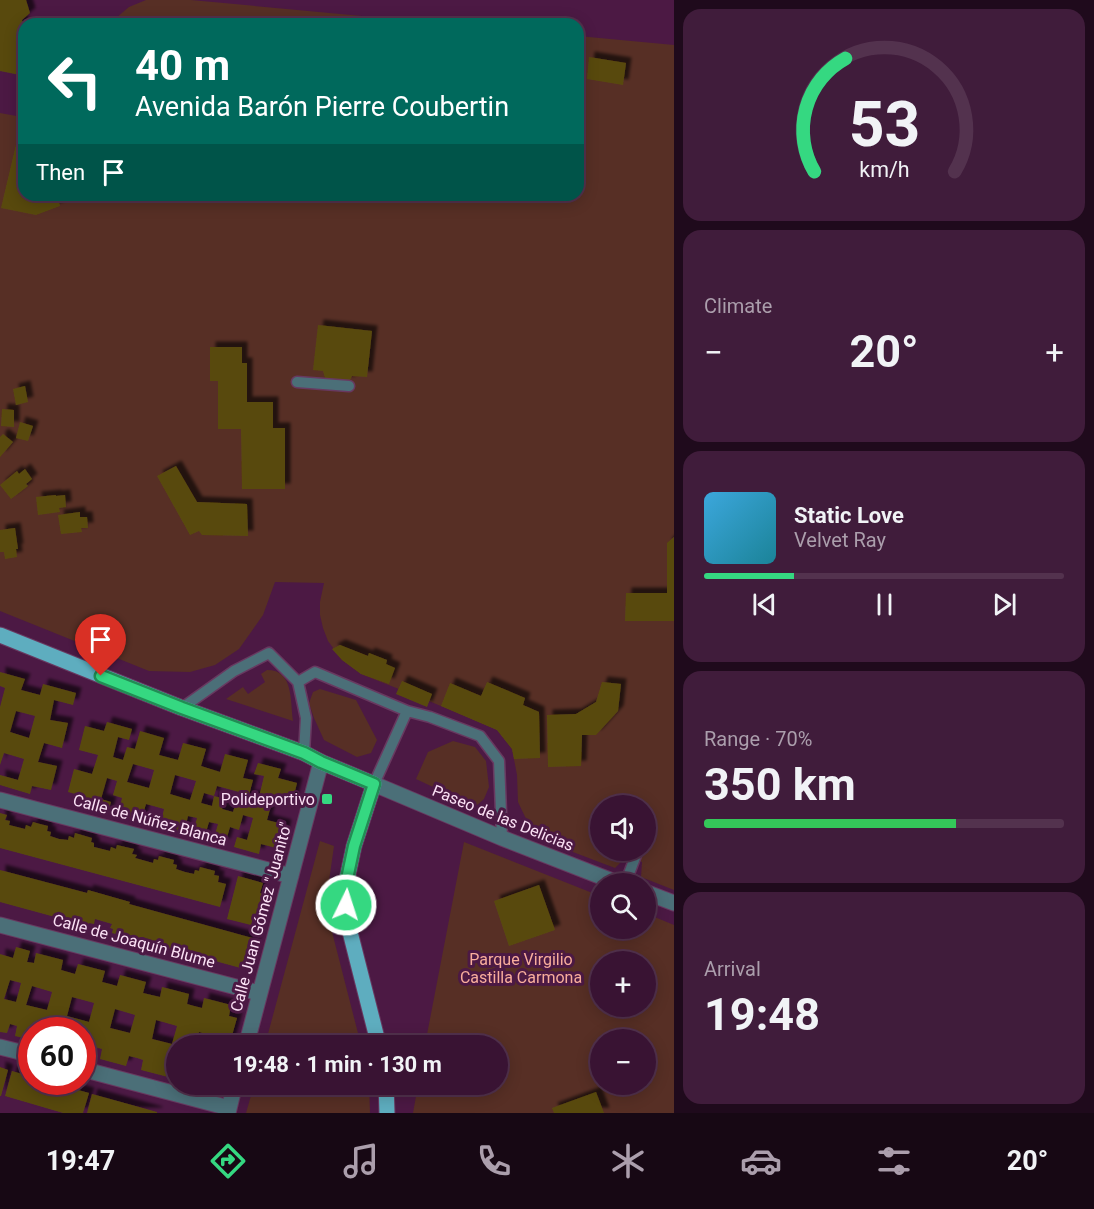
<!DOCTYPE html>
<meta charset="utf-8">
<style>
body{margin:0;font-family:Roboto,sans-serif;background:#401c3b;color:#f1f3f6;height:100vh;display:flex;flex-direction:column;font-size:22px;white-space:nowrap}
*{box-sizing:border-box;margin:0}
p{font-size:20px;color:#ab9eac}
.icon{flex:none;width:33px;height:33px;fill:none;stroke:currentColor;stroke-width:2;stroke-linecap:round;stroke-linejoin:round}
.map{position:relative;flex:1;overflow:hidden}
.drawer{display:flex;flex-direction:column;gap:9px;padding:9px;background:#1f0a1c;width:420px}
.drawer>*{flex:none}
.guide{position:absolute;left:18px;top:18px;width:566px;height:183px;border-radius:18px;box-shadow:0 3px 15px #0003,0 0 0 2px #53324e;background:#00695c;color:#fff;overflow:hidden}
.fabs{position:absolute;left:590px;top:795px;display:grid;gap:12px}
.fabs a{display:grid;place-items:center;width:66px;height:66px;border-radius:50%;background:#391333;box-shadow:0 3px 15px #0003,0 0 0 2px #53324e;font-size:30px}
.speed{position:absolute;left:18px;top:1017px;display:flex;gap:12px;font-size:30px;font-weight:700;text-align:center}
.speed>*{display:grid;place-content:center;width:78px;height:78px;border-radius:50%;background:#391333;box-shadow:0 3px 15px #0003,0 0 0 2px #53324e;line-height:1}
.speed .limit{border:9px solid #d22;background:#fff;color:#111}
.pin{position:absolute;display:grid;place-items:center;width:51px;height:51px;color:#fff;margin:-62px -26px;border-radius:50% 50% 50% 0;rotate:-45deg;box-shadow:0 0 6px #0007}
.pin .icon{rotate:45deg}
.me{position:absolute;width:66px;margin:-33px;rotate:4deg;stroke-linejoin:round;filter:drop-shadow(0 0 4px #0008)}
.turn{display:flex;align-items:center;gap:21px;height:126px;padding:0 18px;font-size:27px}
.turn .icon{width:78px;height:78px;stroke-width:2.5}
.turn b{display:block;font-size:42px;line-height:51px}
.then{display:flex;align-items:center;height:57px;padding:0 18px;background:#0003;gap:12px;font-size:22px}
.big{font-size:45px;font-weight:700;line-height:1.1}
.drawer .tile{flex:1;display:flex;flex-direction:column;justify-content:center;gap:9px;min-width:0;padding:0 21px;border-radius:18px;background:#401c3b}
.drawer .dial{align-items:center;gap:0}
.dial svg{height:156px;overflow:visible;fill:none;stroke:#53324e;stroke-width:7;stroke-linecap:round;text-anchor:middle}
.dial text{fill:#f1f3f6;stroke:none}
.song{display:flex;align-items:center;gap:18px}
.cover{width:72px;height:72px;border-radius:9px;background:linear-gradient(135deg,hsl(200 70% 55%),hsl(190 70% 35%))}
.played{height:6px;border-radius:3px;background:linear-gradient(90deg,#35d881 25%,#53324e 25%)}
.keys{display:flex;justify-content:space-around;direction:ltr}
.heat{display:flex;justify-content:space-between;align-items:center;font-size:33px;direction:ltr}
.charge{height:9px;border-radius:4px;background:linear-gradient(90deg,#34c759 70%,#53324e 0)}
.trip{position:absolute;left:166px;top:1035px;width:342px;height:60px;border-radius:30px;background:#391333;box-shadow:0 3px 15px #0003,0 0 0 2px #53324e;font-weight:700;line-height:60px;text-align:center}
.tab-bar{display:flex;height:96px;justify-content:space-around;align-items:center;background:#170814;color:#ab9eac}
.tab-bar .icon{width:42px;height:42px}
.tab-bar .on{color:#35d881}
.tab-bar b{font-size:27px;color:#f1f3f6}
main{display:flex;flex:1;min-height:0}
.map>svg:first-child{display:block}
.green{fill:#572f25;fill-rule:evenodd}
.building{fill:#594a0f;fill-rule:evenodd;filter:url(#shadow)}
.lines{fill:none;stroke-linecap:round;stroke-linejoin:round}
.service-casing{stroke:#683960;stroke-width:13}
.minor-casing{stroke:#683960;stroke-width:17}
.tertiary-casing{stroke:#683960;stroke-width:17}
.primary-casing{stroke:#683960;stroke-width:17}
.service{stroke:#4b6f78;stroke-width:10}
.minor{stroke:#4b6f78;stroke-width:15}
.tertiary{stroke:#4b6f78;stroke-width:15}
.primary{stroke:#5eadbf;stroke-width:15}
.route-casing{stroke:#228c54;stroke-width:15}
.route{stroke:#35d881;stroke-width:10}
.poi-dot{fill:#35d881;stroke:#4c1944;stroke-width:2}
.labels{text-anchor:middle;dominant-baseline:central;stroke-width:6;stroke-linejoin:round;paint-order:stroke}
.poi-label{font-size:16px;fill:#fbe1f5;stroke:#4c1944;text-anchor:end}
.street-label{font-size:16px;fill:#fbe1f5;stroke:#4c1944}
.park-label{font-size:16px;fill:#f8ae9c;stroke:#4c1944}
</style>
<main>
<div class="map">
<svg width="674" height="1113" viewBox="0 0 674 1113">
<defs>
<filter id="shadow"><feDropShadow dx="5.5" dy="-5.5" stdDeviation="1.5" flood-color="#0009"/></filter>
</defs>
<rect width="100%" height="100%" fill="#4c1944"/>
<path class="green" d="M146 0H191L448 24H109L129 7Z
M578 36 674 45V890L641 877 642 862 628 855 615 868 565 849 543 838 528 823 518 802 517 775 512 749 497 730 429 701 361 674 342 660 328 641 323 628 320 615V602L324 583 275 582 263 615 239 649 215 665 190 672 149 671 0 611V113L22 117 24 115V195H578ZM600 806H645V850H600Z
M267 670C294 670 290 701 293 721L226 699 243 687 248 694 265 682 261 674Z
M320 689 356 700 377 740 371 753 357 757 324 740 314 718 309 703 313 692Z
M453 741 475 747 486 761 489 787 484 799 476 806H464L431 793 433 787 416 779 428 752Z
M320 841 334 846 328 888 329 920 361 1045H265Z
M464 842 600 896V928H645V913L674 925V1113H413L418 1085 498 1084V1046L425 1045ZM600 962H645V1006H600ZM600 1040H645V1084H600Z
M254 1085H369L370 1113H246Z"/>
<path class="building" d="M0 0H26L30 13 22 20 24 27V72H22L20 75 0 71Z
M589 57 626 63 623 85 587 79Z
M23 115 24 195H57L60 206 36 215 1 208Z
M318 325 372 331 367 377 352 376 349 382 325 378 323 371 313 370Z
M210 347H242V363H247V402H273V428H285V489H242L241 429H218V381H210Z
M25 386 28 402 16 405 13 389Z
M2 409 14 410V427L1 426Z
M20 422 33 426 28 441 16 438Z
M3 434 13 442 0 457V437Z
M176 466 197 502 247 504 248 536 202 535 199 531 190 535 157 476Z
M25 469 32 479 26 484 28 486 11 499 0 485 17 471 19 474Z
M56 495V496L65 495 66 507 59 508 60 512 38 515 36 497Z
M80 512V517H87L88 528H81L82 532 61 534 58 515Z
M15 528 18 549H16L17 557 5 559 4 552H0V530Z
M674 537V621H625L626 593H667V543Z
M340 645 368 656 369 653 387 660 386 664 395 668 389 684 361 674 342 660 332 649Z
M0 672 25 679 21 690 40 695 43 684 76 693 73 705 54 700 50 720 68 723 62 748 44 743 38 762 57 766 51 790 32 786 30 794 0 785V775L18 780 24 759 4 753 0 765V707L5 688 0 686ZM16 711 35 716 29 738 10 732Z
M402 681 432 694 427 707 396 694Z
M487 682 525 698 523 705 539 712 540 758 514 759 512 749 497 730 441 706 450 683 481 696Z
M602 682 621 684 618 711 596 735H582L581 766 548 767 547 715 576 714 596 702Z
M107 722 132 729 129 740 118 737 113 757 123 760 127 747 135 749 140 731 164 738 159 755 178 760 183 743 206 749 201 766 220 772 225 754 248 760 243 778 253 780 249 795 259 797 264 776 254 774 258 763 281 769 278 778 297 783 291 807 272 802 267 820 286 825 280 849 261 844 259 854 234 847 237 837 247 840 253 818 243 815 239 830 230 827 225 844 213 841 218 824 209 822 204 839 192 835 197 818 188 816 184 833 160 826 164 809 146 804 141 821 118 815 122 798 113 795 117 781 107 778 101 799 111 802 108 812 84 805 86 797 68 792 74 769 92 774 98 755 79 750 85 726 104 731ZM133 764 154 770 149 788 127 782ZM175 775 196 781 190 800 170 794ZM217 786 239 792 233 812 222 809 225 799 214 796ZM204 793 214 796 212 806 201 803Z
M0 813 7 815 5 820 10 821 9 825 25 829 26 825 31 827 33 822 40 824 48 826 47 831 51 832 50 836 59 839 68 840 69 836 74 838 75 833 92 838 91 842 94 843V847L110 851 111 847 116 849 117 845 134 849 132 854 137 855 135 858 153 863 154 859 158 860 159 856 174 860 173 864 177 865 176 869 185 872 194 874 195 870 199 871 200 867 215 871 214 875 219 876 218 882 226 884 220 907 0 848Z
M0 870 87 893 88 890 130 902 129 904 256 939 248 970 112 933 113 929 110 928 112 924 95 919 94 924 89 923 88 926 0 902Z
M238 876 263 883 260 893 265 894 263 899 266 900 262 915 259 914 258 919 253 918 251 925 227 919Z
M539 885 555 930 509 946 494 901Z
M16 947 30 951 27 962 34 963 36 953 63 960 61 970 75 974 78 964 105 971 102 982 110 984 117 986 120 975 146 982 143 993 160 997 162 987 189 994 187 1004 194 1006 202 1008 204 998 231 1005 229 1016 237 1018 229 1046H218L220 1038 199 1032 195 1046H177V1070L170 1068 168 1077 141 1070 143 1060 137 1058 129 1056 126 1066 100 1059 102 1049 86 1045 82 1056V1030H32V1040L15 1036 17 1026 10 1024 7 1033 0 1032V954L13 958ZM10 980 21 983 16 1002 4 999ZM32 986 52 992 47 1010 26 1005ZM72 997 94 1003 89 1022 67 1016ZM115 1009 135 1015 130 1033 110 1028ZM156 1020 177 1026 172 1044 152 1039Z
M0 1067 8 1070 1 1096H0Z
M12 1071 32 1077V1082H49L89 1093 83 1113H63L5 1096Z
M596 1092 604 1113H554L552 1108Z
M92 1094 157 1112V1113H87Z"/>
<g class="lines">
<g class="service-casing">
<path id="service" d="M297 382 349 386
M298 682 315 672 407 711 430 717 480 736 499 761 502 838
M182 708 234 671 269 653 298 682 306 718 304 753
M374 784 407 711
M625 884 638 850"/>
</g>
<g class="minor-casing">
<path id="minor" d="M0 800 291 876
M0 925 259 993
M246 1046 321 762
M0 1047 32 1055
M82 1069 229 1108
M228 1113 235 1084"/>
</g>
<g class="tertiary-casing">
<path id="tertiary" d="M374 784 502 838 620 884
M645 892 674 903"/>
</g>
<g class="primary-casing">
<path id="primary" d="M0 635 182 708 304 753 321 762 374 784 354 846 347 879 346 905 350 932 379 1046
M386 1084 387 1113"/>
</g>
<use href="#service" class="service"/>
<use href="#minor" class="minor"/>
<use href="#tertiary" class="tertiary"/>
<use href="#primary" class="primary"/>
</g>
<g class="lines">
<g class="route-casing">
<path id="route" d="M101 676 182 708 304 753 321 762 374 784 354 846 347 879 346 905"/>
</g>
<use href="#route" class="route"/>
</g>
<rect class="poi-dot" x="321" y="793" width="12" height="12" rx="3"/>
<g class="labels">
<g class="poi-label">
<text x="315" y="799">Polideportivo</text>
</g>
<g class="street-label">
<text transform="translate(503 818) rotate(22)">Paseo de las Delicias</text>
<text transform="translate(150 820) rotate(15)">Calle de Núñez Blanca</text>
<text transform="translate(261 917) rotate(-75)">Calle Juan Gómez "Juanito"</text>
<text transform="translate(134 941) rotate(15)">Calle de Joaquín Blume</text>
</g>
<g class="park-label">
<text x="521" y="959">Parque Virgilio<tspan x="521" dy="18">Castilla Carmona</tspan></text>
</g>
</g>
</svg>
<div class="fabs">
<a><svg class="icon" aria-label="sound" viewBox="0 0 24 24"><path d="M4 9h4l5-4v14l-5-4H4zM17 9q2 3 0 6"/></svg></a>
<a><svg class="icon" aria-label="search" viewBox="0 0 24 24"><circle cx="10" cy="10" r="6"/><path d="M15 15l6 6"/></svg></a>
<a>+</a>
<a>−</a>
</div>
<div class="speed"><div class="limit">60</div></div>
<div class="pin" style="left:101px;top:676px;background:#d93025"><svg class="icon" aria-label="arrive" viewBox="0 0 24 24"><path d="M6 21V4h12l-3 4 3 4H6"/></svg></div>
<svg class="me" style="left:346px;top:905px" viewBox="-20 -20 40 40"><circle r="17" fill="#35d881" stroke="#fff" stroke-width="3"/><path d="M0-11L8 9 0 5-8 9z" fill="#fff"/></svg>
<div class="trip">19:48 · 1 min · 130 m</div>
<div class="guide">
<div class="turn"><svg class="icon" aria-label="left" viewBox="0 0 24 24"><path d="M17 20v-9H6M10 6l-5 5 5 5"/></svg><div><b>40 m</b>Avenida Barón Pierre Coubertin</div></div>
<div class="then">Then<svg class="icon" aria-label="arrive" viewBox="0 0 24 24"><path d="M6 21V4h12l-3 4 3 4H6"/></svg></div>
</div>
</div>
<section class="drawer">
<div class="tile dial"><svg viewBox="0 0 100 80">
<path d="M14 69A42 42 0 1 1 86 69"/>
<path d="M14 69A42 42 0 0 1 30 11" stroke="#35d881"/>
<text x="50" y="56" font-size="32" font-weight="700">53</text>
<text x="50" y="72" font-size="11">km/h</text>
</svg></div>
<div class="tile"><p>Climate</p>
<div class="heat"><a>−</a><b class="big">20°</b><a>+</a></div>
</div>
<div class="tile">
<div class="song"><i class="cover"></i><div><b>Static Love</b><p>Velvet Ray</p></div></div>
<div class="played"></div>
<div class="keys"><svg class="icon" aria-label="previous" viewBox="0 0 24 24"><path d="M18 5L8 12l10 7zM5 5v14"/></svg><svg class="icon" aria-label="pause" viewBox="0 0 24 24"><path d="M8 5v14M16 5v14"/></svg><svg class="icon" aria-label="next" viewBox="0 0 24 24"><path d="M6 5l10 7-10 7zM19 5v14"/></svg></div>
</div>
<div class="tile"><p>Range · 70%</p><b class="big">350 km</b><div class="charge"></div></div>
<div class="tile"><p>Arrival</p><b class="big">19:48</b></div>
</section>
</main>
<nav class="tab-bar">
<b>19:47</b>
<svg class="icon on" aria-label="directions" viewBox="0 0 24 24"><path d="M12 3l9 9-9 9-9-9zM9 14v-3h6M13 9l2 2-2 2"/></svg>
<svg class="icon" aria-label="music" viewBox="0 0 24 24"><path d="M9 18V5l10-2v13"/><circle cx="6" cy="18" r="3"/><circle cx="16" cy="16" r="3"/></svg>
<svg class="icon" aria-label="phone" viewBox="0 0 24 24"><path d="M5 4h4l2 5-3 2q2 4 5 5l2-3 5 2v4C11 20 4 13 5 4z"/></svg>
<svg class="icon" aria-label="climate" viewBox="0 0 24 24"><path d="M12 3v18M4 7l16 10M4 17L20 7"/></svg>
<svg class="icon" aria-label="car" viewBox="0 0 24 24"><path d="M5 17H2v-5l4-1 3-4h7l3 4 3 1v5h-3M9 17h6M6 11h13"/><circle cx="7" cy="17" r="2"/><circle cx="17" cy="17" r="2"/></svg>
<svg class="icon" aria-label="filters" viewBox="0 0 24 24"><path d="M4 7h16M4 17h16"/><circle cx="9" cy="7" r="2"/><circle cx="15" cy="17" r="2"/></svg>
<b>20°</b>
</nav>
